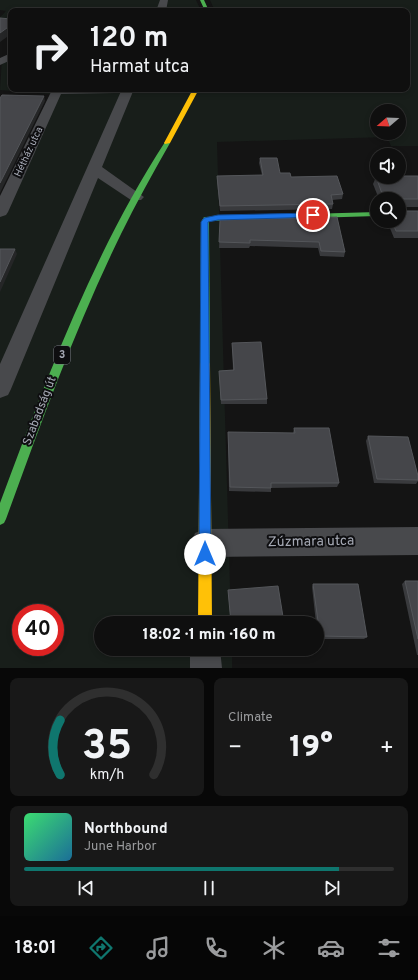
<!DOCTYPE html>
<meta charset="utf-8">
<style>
body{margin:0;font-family:Overpass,sans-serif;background:#181818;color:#f1f3f6;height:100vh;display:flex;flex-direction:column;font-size:15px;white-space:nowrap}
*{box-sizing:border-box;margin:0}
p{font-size:13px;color:#9b9c9e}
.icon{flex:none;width:22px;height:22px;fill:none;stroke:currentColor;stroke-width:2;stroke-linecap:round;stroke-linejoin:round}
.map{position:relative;height:668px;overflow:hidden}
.sheet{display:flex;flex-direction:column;gap:10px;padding:10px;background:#080808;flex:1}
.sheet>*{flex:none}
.guide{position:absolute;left:8px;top:8px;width:402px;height:84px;border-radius:8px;box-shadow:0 2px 6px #0003,0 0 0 1px #2f2f2f;background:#0f0f0f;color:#f1f3f6;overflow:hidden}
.needle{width:26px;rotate:251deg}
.controls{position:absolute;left:370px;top:104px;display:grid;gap:8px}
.controls a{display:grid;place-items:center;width:36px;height:36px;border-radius:50%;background:#0f0f0f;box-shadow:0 2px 6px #0003,0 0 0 1px #2f2f2f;font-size:20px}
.speed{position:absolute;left:12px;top:604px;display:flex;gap:8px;font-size:20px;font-weight:700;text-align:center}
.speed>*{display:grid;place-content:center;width:52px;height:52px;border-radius:50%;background:#0f0f0f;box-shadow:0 2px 6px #0003,0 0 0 1px #2f2f2f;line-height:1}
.speed .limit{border:6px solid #d22;background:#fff;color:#111}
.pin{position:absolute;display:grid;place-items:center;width:34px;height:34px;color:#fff;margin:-17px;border:2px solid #fff;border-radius:50%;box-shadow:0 1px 4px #0007}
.me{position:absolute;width:44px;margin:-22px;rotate:0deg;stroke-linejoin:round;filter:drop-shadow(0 0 3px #0008)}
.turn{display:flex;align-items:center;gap:14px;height:84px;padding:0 16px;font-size:18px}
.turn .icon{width:52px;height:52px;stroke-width:2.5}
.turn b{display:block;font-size:28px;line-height:34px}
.big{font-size:30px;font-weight:800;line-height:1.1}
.sheet .card{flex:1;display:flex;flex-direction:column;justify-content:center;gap:6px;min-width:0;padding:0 14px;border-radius:8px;background:#181818}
.sheet .dial{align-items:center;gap:0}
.dial svg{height:104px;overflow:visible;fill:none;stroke:#2f2f2f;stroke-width:7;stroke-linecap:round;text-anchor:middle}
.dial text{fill:#f1f3f6;stroke:none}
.song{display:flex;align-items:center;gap:12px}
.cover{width:48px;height:48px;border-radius:6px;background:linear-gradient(135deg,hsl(140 70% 55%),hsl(200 70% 35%))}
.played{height:4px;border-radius:2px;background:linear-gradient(90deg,#0f766e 85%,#2f2f2f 85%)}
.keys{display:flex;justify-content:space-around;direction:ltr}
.heat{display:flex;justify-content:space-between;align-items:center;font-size:22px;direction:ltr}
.sheet .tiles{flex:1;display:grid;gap:10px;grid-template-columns:1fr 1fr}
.card:last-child{grid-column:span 2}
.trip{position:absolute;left:94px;top:616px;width:230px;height:40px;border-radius:20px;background:#0f0f0f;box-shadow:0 2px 6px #0003,0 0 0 1px #2f2f2f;font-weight:800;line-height:40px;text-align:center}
.dock{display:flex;height:64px;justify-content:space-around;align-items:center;background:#060606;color:#9b9c9e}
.dock .icon{width:28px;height:28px}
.dock .current{color:#0f766e}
.dock b{font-size:18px;color:#f1f3f6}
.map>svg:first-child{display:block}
.green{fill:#181e1a;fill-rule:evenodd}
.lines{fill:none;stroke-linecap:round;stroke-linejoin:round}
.street{fill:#48494c;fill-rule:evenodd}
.fast{fill:#4caf50;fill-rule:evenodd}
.slow{fill:#ffc107;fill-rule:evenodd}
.wall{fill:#393a3d}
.shaded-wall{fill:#252627}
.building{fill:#45464a;stroke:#54565a}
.route{fill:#1a73e8;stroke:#114b97}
.labels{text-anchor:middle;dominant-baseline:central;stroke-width:4;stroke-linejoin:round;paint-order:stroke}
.far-street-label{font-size:10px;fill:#a5a9b4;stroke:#0e0e10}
.shield{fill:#0e0e10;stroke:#787a83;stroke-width:1}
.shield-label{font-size:11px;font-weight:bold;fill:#a5a9b4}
.street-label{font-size:12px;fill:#a5a9b4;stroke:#0e0e10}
.near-street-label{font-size:14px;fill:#a5a9b4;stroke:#0e0e10}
</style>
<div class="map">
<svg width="418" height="668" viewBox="0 0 418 668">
<rect width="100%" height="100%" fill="#141414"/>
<path class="green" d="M0 0H196L201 11H11V22L0 20V17L6 11 0 10Z
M210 0H418V146H391L387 137 217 142 231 623H101V649H232V668H0V200L50 94 0 90 2 59 11 52V89H407V11H215ZM377 111H399V133H377ZM21 613H55V647H21Z"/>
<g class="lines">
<path class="street" d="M160 0H168L166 11H156Z
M11 53V60L0 65V58Z
M48 89H120L114 93 61 94 8 212 6 215 0 217V196L51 92Z
M122 89H134L102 167 144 197 141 200H131L98 178 11 389 8 395 0 398V364Z
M418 527V555L205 557 195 553 191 543 195 533 205 529Z
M190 649H220L222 668H190Z"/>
<path class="fast" d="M200 0H204L209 11H205Z
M165 142 170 143C153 173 136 203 121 234 76 326 41 423 6 519L4 523 0 525V503C46 380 93 253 165 142Z
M377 212V216L209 221 210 364 208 367H202L200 364 201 222 204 217Z"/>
<path class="slow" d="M193 89H199L170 143 165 144 164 143Z
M205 360 208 361 210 364 212 623H198L200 364 202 361Z"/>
</g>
<path class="wall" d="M260 158 280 173 291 177 343 194 342 199 332 200 333 204 332 209 220 211 217 181V176L262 175 259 163Z
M418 176V207H400L401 211H418V238H394L387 221H399V199H379L373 184 376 177Z
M337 217 345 252 344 257 320 256 318 248 250 246 249 248H219L220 220Z
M232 343 267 399V404H221L219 371 233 370Z
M294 428 339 483 337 487 271 488V492L229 491 228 432 293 433Z
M368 436 418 476V481L416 484 374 483 366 441Z
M405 581H418V655H417L402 584Z
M313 584 367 637 364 639H318L317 623H316L312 587Z
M228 590 284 623H231L228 593Z
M233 649H284L233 653Z"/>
<path class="shaded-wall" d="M11 25V34L0 42V33Z
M44 96 45 101 0 193V183Z
M15 249 17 254 0 292V282Z"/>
<path class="building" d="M0 18 11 19V25L0 33Z
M2 95 44 96 0 183V98Z
M260 158H277L280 173H290L291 177 337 176 343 194 331 195 333 204 220 206 217 176 263 175Z
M399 176H418V199H400L401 211H418V231H396L392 221H399V199H384L376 177H399Z
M337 217 345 252 321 251 319 242 250 240V243L219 242 220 220Z
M0 249H15L0 282Z
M261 342 267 399 221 400 219 371 234 370 232 343Z
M294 428H329L339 483H271V488L230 487 228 432 295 433Z
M368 436 408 437 418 476V480L377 479Z
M405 581H418V639Z
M313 584H358L367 637 320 636Z
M278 586 284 623H231L228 590Z
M233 649H257L234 651Z"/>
<path class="route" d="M313 213 317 215 316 217 218 220 208 222 211 554 209 559 205 561 201 559 199 554 201 222 204 218 218 215Z"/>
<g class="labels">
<g class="far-street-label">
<text transform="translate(29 152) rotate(-65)">Hétház utca</text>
</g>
<rect class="shield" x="54" y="346" width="16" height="18" rx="3"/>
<g class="shield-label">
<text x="62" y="355">3</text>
</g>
<g class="street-label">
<text transform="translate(40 411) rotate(-69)">Szabadság út</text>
</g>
<g class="near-street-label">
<text transform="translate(311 542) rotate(-1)">Zúzmara utca</text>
</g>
</g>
</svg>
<div class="controls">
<a><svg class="needle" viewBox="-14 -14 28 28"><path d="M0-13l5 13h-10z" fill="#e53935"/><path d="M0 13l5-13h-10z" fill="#9b9c9e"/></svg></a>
<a><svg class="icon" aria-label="sound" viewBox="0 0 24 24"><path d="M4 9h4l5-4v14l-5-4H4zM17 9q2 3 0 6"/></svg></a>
<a><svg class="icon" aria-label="search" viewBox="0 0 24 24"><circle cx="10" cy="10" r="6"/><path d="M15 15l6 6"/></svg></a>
</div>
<div class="speed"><div class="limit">40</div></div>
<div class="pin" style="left:313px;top:215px;background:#d93025"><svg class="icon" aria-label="arrive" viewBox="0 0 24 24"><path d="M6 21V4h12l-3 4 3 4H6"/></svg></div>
<svg class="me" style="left:205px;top:554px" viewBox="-20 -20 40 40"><circle r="19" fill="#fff"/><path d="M0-13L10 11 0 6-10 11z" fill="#1a73e8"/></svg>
<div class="trip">18:02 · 1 min · 160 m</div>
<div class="guide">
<div class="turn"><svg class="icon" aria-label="right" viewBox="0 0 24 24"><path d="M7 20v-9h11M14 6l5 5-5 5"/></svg><div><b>120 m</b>Harmat utca</div></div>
</div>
</div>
<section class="sheet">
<div class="tiles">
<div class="card dial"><svg viewBox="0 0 100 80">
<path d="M14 69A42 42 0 1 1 86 69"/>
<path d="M14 69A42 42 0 0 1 14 27" stroke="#0f766e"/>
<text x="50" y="56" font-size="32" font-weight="700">35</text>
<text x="50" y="72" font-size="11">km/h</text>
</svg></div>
<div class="card"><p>Climate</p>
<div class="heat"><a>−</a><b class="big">19°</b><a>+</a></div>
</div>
<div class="card">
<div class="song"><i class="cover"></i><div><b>Northbound</b><p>June Harbor</p></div></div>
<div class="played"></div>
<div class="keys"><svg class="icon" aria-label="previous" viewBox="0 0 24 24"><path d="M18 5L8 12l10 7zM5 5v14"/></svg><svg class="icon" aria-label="pause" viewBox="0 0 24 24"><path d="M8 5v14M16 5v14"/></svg><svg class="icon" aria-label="next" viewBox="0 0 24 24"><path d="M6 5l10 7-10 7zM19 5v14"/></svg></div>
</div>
</div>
</section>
<nav class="dock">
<b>18:01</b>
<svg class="icon current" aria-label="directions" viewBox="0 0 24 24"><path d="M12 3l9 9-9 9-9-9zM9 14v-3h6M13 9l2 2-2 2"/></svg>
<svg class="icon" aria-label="music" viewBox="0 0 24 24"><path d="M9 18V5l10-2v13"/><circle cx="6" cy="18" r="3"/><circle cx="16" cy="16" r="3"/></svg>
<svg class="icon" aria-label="phone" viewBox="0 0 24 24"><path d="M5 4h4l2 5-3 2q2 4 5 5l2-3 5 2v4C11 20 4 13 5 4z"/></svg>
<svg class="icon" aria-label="climate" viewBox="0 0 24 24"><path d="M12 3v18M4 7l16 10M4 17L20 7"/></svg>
<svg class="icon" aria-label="car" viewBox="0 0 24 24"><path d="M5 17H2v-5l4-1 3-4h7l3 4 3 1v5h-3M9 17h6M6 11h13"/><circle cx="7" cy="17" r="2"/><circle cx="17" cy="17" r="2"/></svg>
<svg class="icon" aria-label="filters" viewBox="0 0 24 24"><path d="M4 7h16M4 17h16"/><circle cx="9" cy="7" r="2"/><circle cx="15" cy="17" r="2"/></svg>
</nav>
